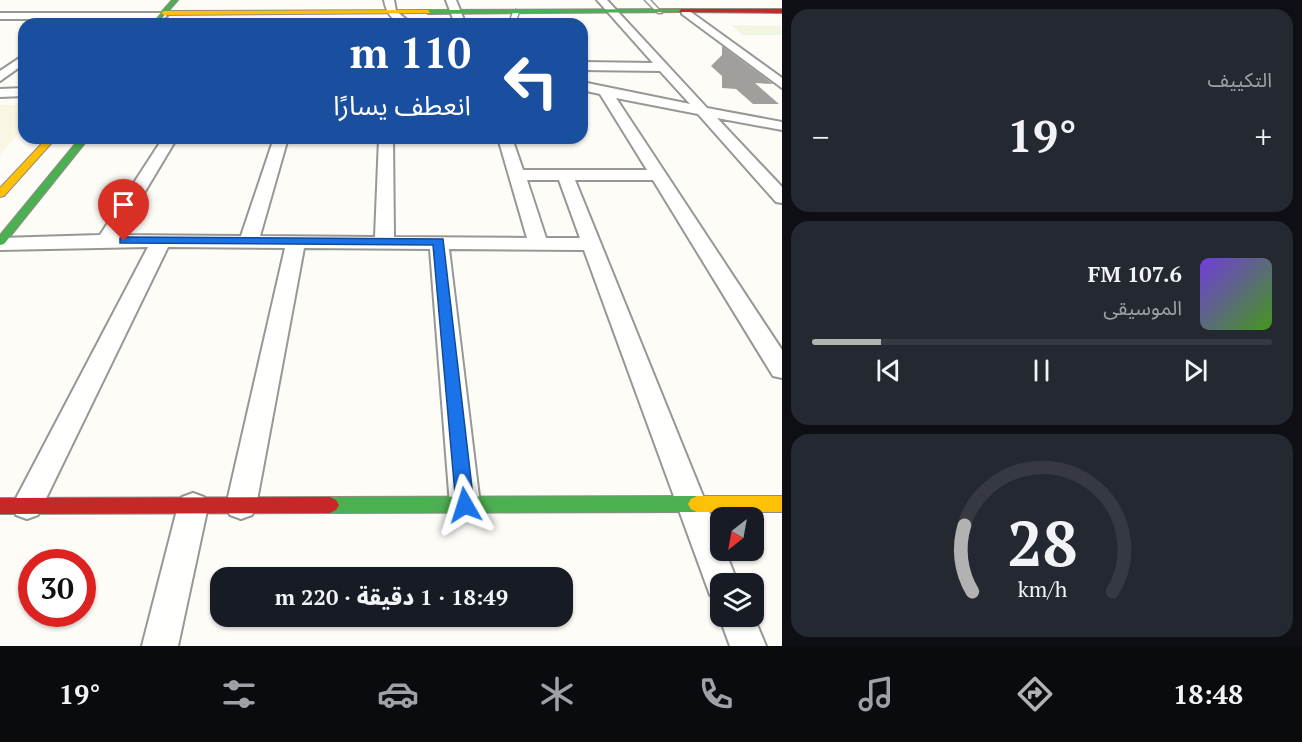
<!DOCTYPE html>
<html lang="ar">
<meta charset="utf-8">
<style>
body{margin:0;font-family:"PT Serif","Noto Sans Arabic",serif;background:#242831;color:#f1f3f6;direction:rtl;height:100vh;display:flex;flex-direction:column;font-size:22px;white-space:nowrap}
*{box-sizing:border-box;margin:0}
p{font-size:20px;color:#9ea1a6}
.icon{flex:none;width:33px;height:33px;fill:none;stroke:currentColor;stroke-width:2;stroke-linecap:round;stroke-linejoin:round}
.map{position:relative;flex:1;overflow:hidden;direction:ltr}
.sheet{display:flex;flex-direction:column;gap:9px;padding:9px;background:#0d0f14;width:520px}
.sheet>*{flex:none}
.banner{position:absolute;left:18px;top:18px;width:570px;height:126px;border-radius:18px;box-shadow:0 2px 4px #0004;direction:rtl;background:#1a4fa0;color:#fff;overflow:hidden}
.needle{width:39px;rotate:211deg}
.fabs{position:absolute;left:710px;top:507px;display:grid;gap:12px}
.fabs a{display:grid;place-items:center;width:54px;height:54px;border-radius:12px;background:#171b24;box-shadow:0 2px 4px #0004;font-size:30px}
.speed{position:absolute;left:18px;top:549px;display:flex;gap:12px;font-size:30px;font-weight:700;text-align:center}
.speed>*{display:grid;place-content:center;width:78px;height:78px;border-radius:50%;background:#171b24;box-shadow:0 2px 4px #0004;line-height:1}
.speed .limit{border:9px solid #d22;background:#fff;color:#111}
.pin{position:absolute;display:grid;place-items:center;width:51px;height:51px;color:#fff;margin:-62px -26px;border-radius:50% 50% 50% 0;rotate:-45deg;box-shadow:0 0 6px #0007}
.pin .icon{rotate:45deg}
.me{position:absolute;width:66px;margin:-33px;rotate:354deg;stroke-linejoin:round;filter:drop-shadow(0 0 4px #0008)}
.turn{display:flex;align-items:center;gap:21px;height:126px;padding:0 18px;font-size:27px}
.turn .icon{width:78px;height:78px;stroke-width:2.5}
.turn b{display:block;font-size:42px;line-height:51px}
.big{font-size:45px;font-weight:800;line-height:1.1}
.sheet .widget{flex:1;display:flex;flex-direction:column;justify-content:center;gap:9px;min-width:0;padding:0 21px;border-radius:18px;background:#242831}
.sheet .dial{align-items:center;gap:0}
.dial svg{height:156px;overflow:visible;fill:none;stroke:#363941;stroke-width:7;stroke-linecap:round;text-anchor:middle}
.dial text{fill:#f1f3f6;stroke:none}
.song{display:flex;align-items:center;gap:18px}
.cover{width:72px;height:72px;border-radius:9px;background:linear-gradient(135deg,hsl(260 70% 55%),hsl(100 70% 35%))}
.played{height:6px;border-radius:3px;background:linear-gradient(90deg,#b2b2b3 15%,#363941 15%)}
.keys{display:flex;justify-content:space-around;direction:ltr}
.heat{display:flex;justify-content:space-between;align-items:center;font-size:33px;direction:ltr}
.trip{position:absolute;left:210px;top:567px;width:363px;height:60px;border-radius:18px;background:#171b24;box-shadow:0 2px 4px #0004;font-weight:800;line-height:60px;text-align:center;direction:rtl}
.dock{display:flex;height:96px;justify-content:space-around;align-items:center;background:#090b0e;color:#9ea1a6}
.dock .icon{width:42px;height:42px}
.dock .on{color:#b2b2b3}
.dock b{font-size:27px;color:#f1f3f6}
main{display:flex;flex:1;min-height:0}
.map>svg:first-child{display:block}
.farmland{fill:#f9f7e4}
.pitch{fill:#f0f6e1}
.building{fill:#a19f9c}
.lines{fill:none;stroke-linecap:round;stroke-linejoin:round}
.lane-casing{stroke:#979795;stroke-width:3}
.street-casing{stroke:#979795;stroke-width:4}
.fast-casing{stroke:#8e8d8b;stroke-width:2}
.slow-casing{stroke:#8e8d8b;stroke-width:2}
.jam-casing{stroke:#8e8d8b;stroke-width:2}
.lane{fill:#fffffe;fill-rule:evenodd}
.street{fill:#fffffe;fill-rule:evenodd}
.fast{fill:#4caf50;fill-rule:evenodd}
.slow{fill:#ffc107;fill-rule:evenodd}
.jam{fill:#c62828;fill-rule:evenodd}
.route{fill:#1a73e8;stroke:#114b97;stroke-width:1.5}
</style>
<main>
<section class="sheet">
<div class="widget"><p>التكييف</p>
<div class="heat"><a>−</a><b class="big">19°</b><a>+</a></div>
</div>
<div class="widget">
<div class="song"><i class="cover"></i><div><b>107.6 FM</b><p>الموسيقى</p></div></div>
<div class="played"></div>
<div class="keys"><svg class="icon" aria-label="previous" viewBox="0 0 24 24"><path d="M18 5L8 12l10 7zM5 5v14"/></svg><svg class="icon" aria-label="pause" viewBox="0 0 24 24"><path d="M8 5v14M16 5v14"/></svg><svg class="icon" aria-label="next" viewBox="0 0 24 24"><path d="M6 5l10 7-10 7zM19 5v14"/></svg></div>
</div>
<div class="widget dial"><svg viewBox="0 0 100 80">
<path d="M14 69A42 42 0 1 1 86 69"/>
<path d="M14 69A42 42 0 0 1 10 35" stroke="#b2b2b3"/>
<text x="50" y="56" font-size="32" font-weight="700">28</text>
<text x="50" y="72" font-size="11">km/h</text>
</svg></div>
</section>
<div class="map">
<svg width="782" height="646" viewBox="0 0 782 646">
<rect width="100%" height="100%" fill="#fdfcf7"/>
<path class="farmland" d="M0 105H24V128L0 155Z"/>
<path class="pitch" d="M731 25 781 26V35H743Z"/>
<path class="building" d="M722 46 773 84 755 83 779 104H753L736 89 722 88V76L711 66 722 55Z"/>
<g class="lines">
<g class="lane-casing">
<path id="lane" d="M645 0H650L662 13H658Z
M516 10 519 12 515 24H509L513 12Z"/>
</g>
<g class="street-casing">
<path id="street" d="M384 0H394L396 11 412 24C395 24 387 16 384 0Z
M446 0H456L464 20 463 22 442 24 453 19Z
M597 0H607L707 108 782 122V130L717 118 782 187V203L776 202 698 114 616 98 782 350V378L773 376 653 180H575L720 538V550H725L738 584H720V599L710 595 584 250 449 249 480 505 476 514 465 518 454 514 450 505 430 249 304 248 256 506 252 515 241 519 230 515 226 506 285 248 168 247 38 515 27 519 16 515 12 506 148 247 0 250V238L100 235 163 138H177L119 235 241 236 274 138H288L260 236 375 237 379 138H393L394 237 527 238 498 138H512L523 170H647L600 94 582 90V82L690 104 660 71 582 70V62L653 63ZM527 180H559L580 238H546Z
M682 10H688L782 78V88L682 14Z
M0 13H162L167 16 162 19H0Z
M24 55V64L0 81V71Z
M24 88V96L0 97V89Z
M193 493 204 497 208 506 178 646H142L178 506 182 497Z
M720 613V616L753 615 766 646H730L719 616Z"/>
</g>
<g class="fast-casing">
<path id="fast" d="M172 0H178L157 24H151Z
M681 9 683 12 428 14 425 12 428 10Z
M80 138H89L4 244 0 245V235Z
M697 496 703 499 706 504 703 509 697 512 330 513 324 510 321 505 324 500 330 497Z"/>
</g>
<g class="slow-casing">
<path id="slow" d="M428 10 430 13 164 15 161 13 164 11Z
M47 138H56L4 196 0 197V188Z
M697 496H782V512H697L691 509 688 504 691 499Z"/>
</g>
<g class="jam-casing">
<path id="jam" d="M681 9H782V13L679 12Z
M330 497 336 500 339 505 336 510 330 513 0 514V498Z"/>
</g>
<use href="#lane" class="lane"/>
<use href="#street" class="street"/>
<use href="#fast" class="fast"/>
<use href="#slow" class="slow"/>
<use href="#jam" class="jam"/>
</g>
<path class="route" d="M124 237 443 239 474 505 472 510 465 513 459 510 456 505 433 245 120 243V238Z"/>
</svg>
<div class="fabs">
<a><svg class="needle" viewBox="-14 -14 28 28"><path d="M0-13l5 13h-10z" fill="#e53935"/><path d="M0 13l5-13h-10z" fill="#9ea1a6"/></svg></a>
<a><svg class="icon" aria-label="layers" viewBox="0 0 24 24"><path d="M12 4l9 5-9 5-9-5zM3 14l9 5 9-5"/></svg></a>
</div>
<div class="speed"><div class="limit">30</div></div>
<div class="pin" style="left:124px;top:241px;background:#d93025"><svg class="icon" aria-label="arrive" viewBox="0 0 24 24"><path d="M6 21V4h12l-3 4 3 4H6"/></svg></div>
<svg class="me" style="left:465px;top:505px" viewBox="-20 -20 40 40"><path d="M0-17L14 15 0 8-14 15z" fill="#1a73e8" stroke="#fff" stroke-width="4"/></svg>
<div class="trip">18:49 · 1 دقيقة · 220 m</div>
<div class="banner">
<div class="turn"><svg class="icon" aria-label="left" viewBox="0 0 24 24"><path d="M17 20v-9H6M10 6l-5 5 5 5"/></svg><div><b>110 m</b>انعطف يسارًا</div></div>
</div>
</div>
</main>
<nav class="dock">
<b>18:48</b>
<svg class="icon on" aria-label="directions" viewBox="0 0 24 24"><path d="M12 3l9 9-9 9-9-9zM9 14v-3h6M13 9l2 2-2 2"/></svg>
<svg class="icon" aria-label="music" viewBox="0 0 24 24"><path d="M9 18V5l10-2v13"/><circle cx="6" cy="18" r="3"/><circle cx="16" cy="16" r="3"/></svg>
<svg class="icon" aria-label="phone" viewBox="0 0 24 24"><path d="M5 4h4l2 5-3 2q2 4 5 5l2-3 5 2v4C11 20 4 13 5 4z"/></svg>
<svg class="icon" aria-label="climate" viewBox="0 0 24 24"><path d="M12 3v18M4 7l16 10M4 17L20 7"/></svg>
<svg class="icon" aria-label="car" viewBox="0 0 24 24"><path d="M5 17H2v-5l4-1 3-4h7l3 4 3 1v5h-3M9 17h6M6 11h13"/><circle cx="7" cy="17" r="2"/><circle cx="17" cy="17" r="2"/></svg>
<svg class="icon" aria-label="filters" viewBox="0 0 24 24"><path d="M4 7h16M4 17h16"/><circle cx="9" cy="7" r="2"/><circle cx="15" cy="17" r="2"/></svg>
<b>19°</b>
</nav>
